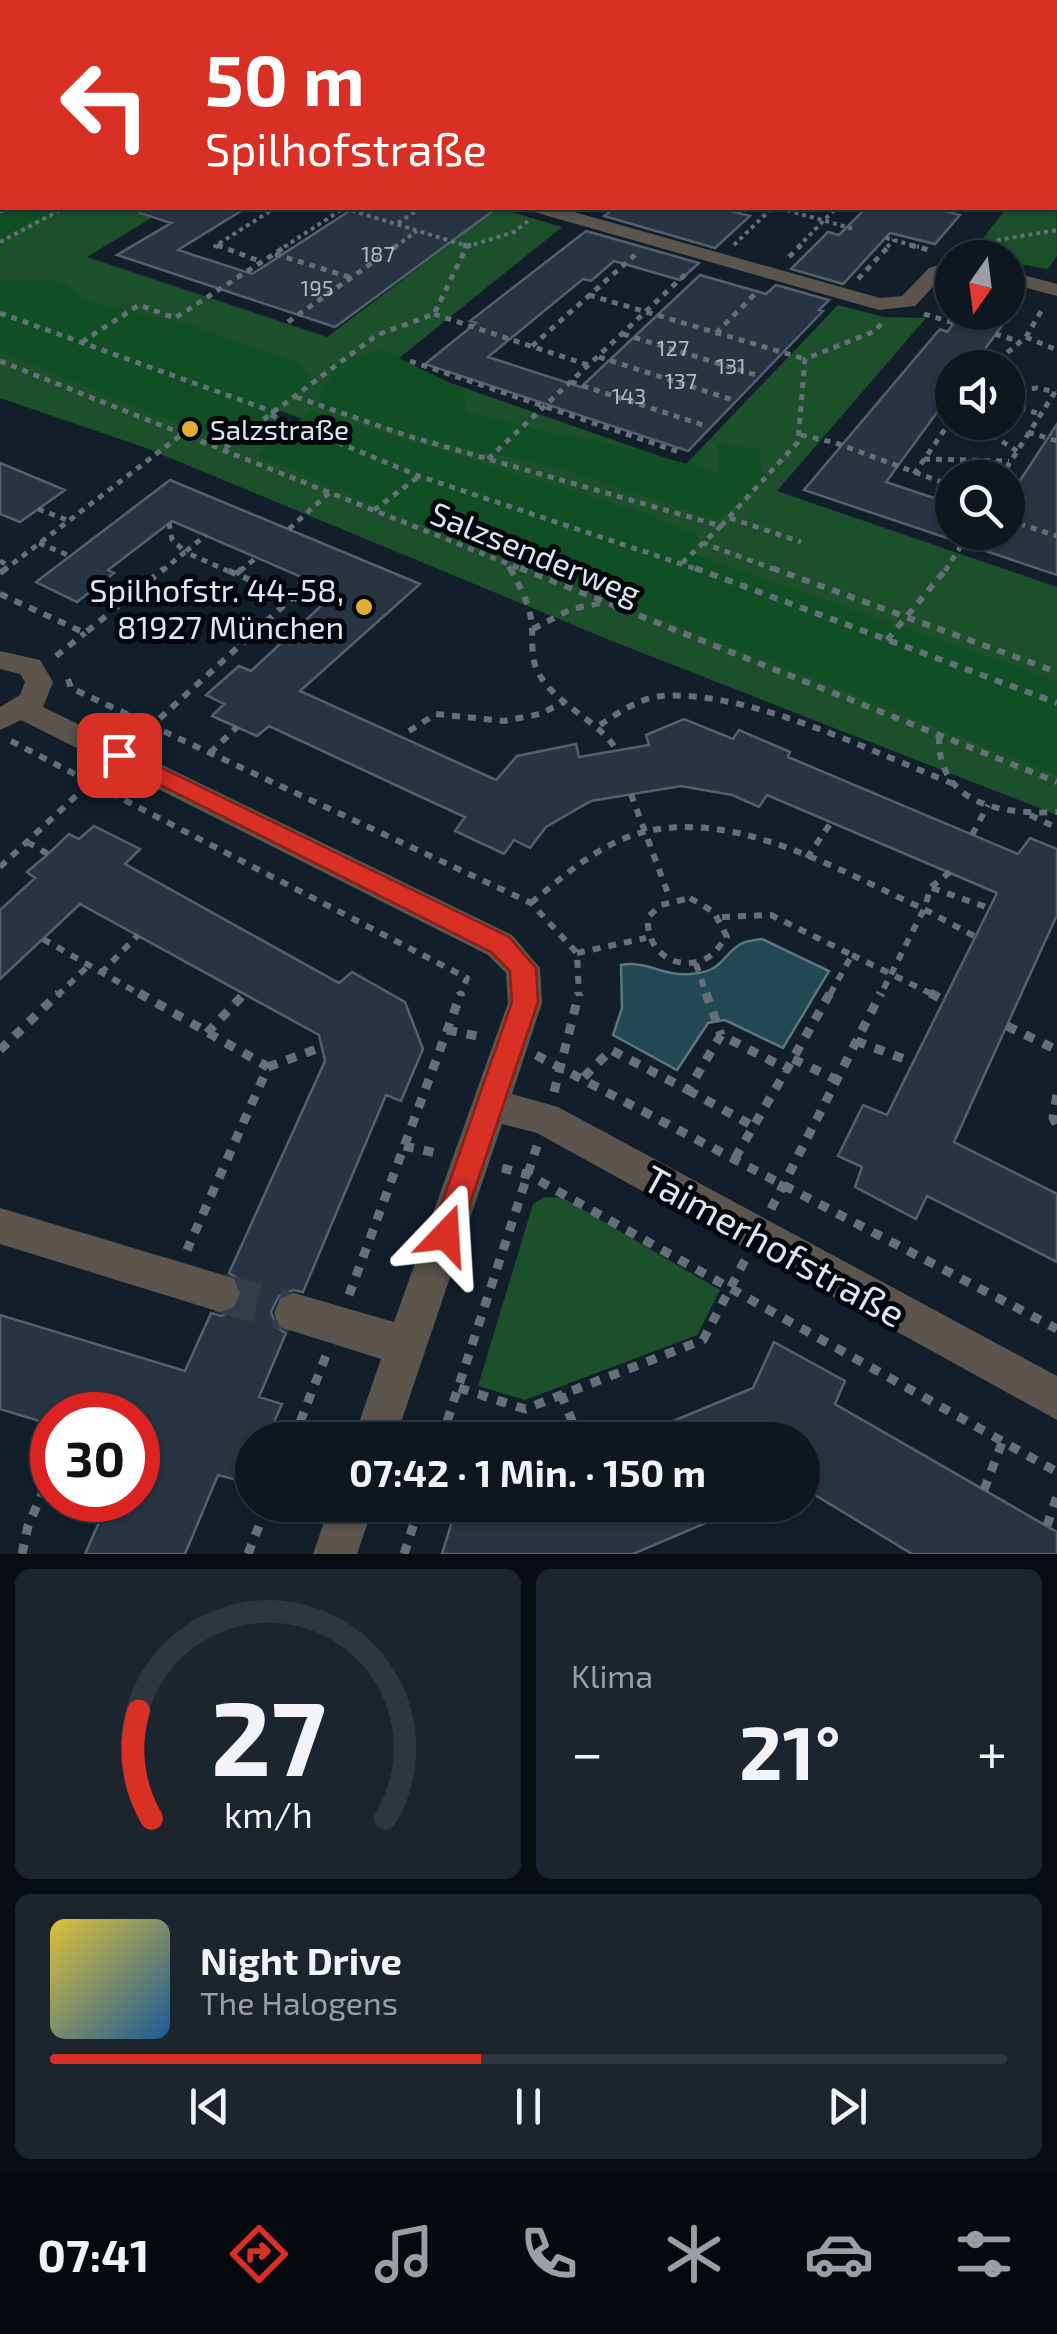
<!DOCTYPE html>
<html lang="de">
<meta charset="utf-8">
<style>
body{margin:0;font-family:"Exo 2",sans-serif;background:#1c242d;color:#f1f3f6;height:100vh;display:flex;flex-direction:column;font-size:38px;white-space:nowrap}
*{box-sizing:border-box;margin:0}
p{font-size:32px;color:#9b9fa5}
.icon{flex:none;width:55px;height:55px;fill:none;stroke:currentColor;stroke-width:2;stroke-linecap:round;stroke-linejoin:round}
.map{position:relative;height:1554px;overflow:hidden}
.drawer{display:flex;flex-direction:column;gap:15px;padding:15px;background:#080d12;flex:1}
.drawer>*{flex:none}
.banner{position:absolute;left:0px;top:0px;width:1058px;height:210px;box-shadow:0 2px 8px #0004,0 0 0 2px #2e363e;background:#d93025;color:#fff;overflow:hidden}
.needle{width:65px;rotate:194deg}
.buttons{position:absolute;left:935px;top:240px;display:grid;gap:20px}
.buttons a{display:grid;place-items:center;width:90px;height:90px;border-radius:50%;background:#0e1720;box-shadow:0 2px 8px #0004,0 0 0 2px #2e363e;font-size:50px}
.speed{position:absolute;left:30px;top:1392px;display:flex;gap:20px;font-size:50px;font-weight:700;text-align:center}
.speed>*{display:grid;place-content:center;width:130px;height:130px;border-radius:50%;background:#0e1720;box-shadow:0 2px 8px #0004,0 0 0 2px #2e363e;line-height:1}
.speed .limit{border:15px solid #d22;background:#fff;color:#111}
.pin{position:absolute;display:grid;place-items:center;width:85px;height:85px;color:#fff;margin:-42px;border-radius:20px;box-shadow:0 5px 15px #0006}
.me{position:absolute;width:110px;margin:-55px;rotate:20deg;stroke-linejoin:round;filter:drop-shadow(0 0 8px #0008)}
.turn{display:flex;align-items:center;gap:35px;height:210px;padding:0 40px;font-size:45px}
.turn .icon{width:130px;height:130px;stroke-width:2.5}
.turn b{display:block;font-size:70px;line-height:85px}
.big{font-size:75px;font-weight:700;line-height:1.1}
.drawer .tile{flex:1;display:flex;flex-direction:column;justify-content:center;gap:15px;min-width:0;padding:0 35px;border-radius:15px;background:#1c242d}
.drawer .dial{align-items:center;gap:0}
.dial svg{height:260px;overflow:visible;fill:none;stroke:#2e363e;stroke-width:7;stroke-linecap:round;text-anchor:middle}
.dial text{fill:#f1f3f6;stroke:none}
.song{display:flex;align-items:center;gap:30px}
.cover{width:120px;height:120px;border-radius:15px;background:linear-gradient(135deg,hsl(50 70% 55%),hsl(210 70% 35%))}
.played{height:10px;border-radius:5px;background:linear-gradient(90deg,#d93025 45%,#2e363e 45%)}
.keys{display:flex;justify-content:space-around;direction:ltr}
.heat{display:flex;justify-content:space-between;align-items:center;font-size:55px;direction:ltr}
.drawer .tiles{flex:1;display:grid;gap:15px;grid-template-columns:1fr 1fr}
.tile:last-child{grid-column:span 2}
.trip{position:absolute;left:235px;top:1422px;width:585px;height:100px;border-radius:50px;background:#0e1720;box-shadow:0 2px 8px #0004,0 0 0 2px #2e363e;font-weight:700;line-height:100px;text-align:center}
.tab-bar{display:flex;height:160px;justify-content:space-around;align-items:center;background:#06090d;color:#9b9fa5}
.tab-bar .icon{width:70px;height:70px}
.tab-bar .selected{color:#d93025}
.tab-bar b{font-size:45px;color:#f1f3f6}
.map>svg:first-child{display:block}
.green{fill:#1c502a}
.forest{fill:#0f4f23}
.water{fill:#214853;stroke:#5a7782;stroke-width:2.5}
.building{fill:#273442;stroke:#52606f;stroke-width:2.5}
.lines{fill:none;stroke-linecap:round;stroke-linejoin:round}
.minor-tunnel{stroke:#313d48;stroke-width:39;stroke-dasharray:39 20;stroke-linecap:butt}
.path-far3{stroke:#646f7a;stroke-width:4;stroke-dasharray:4 4;stroke-linecap:butt}
.path-far2{stroke:#646f7a;stroke-width:5;stroke-dasharray:6 6;stroke-linecap:butt}
.path-far1{stroke:#646f7a;stroke-width:6;stroke-dasharray:8 8;stroke-linecap:butt}
.path{stroke:#646f7a;stroke-width:9;stroke-dasharray:10 10;stroke-linecap:butt}
.minor{fill:#5b554e;fill-rule:evenodd}
.route{fill:#d93025;stroke:#8d1f18;stroke-width:2.5}
.poi-dot{fill:#e2ae34;stroke:#04080e;stroke-width:4}
.labels{text-anchor:middle;dominant-baseline:central;stroke-width:10;stroke-linejoin:round;paint-order:stroke}
.far-number-label{font-size:22px;fill:#b0bac4}
.far-poi-label{font-size:28px;fill:#dee6ef;stroke:#04080e;text-anchor:start}
.street-label{font-size:32px;fill:#dee6ef;stroke:#04080e}
.poi-label{font-size:32px;fill:#dee6ef;stroke:#04080e;text-anchor:end}
.near-street-label{font-size:38px;fill:#dee6ef;stroke:#04080e}
</style>
<div class="map">
<svg width="1057" height="1554" viewBox="0 0 1057 1554">
<rect width="100%" height="100%" fill="#121f2b"/>
<path class="green" d="M1055 71 1057 256 1048 269 1018 264 1012 271 1008 270V258H967L1007 208H1055Z
M0 206 168 208 87 257 327 337 498 208 562 227 393 363 685 465 838 305 884 317 926 318 777 491 1057 587V700C706 564 351 440 0 305Z
M0 313 1057 705V815L612 641 146 448 0 398Z
M544 1197 563 1198 720 1290 697 1335 525 1400 478 1386 533 1204Z"/>
<path class="forest" d="M2 192V208H58L0 239Z
M0 281H61L91 302 191 325 300 364 314 382 225 443 0 352Z
M382 350 463 389 466 411 558 435 598 440 718 472 717 444 759 449 764 481 717 521 553 466 442 444 315 406 339 362Z
M312 411 645 513 699 536 694 554 1057 681V775L427 527 254 454Z"/>
<path class="water" d="M762 939 829 971 783 1048 725 1020 708 1023 677 1070 613 1035 622 1008 621 965C646 960 664 977 691 974 723 971 719 959 739 945 744 941 756 940 762 939Z"/>
<path class="building" d="M141 208H246L178 250 252 274 354 208H497L335 327 117 255 171 223 140 213Z
M615 208H718L750 216 715 248 604 216Z
M866 208H932L960 215 935 244 890 233 843 284 791 269 828 232 839 235Z
M586 231 699 263 680 280 614 261 591 281 583 279 488 357 581 387 700 275 766 294 776 285 829 300 819 310 823 311 688 451 425 364 476 323 470 321Z
M962 312H1012L971 368H952V392L886 482 952 504V532H1008V499L1057 424V575L804 490 940 329 947 332Z
M0 463 65 490 20 522 0 514Z
M170 480 420 584 300 691 496 780 517 756 576 744 579 757 649 745 646 735 684 719 733 739 739 730 790 752 788 757 1018 854 1030 838 1057 849V915L954 1142 1057 1194V1262L927 1196 916 1219 855 1187 862 1167 838 1156 863 1105 887 1115 997 893 767 795 759 807 732 795 681 786 591 801 546 827 530 848 514 840 504 854 455 831 465 817 432 802 269 726 257 736 212 716 224 704 206 695 239 666 251 671 336 592 172 521 108 570 114 573 77 602 36 582Z
M94 826 140 849 125 864 339 983 352 972 405 1002 423 1049 401 1101 386 1095 303 1292 293 1290 279 1296 271 1312 277 1328 286 1333 259 1397 282 1404 266 1440H252V1484L218 1475 185 1554H85L109 1500H138V1415H52V1425L0 1409V1315L185 1371 211 1313 221 1316 237 1308 243 1292 237 1278 229 1273 325 1061 319 1035 80 904 0 979V910L35 878 27 872 48 854 69 834 79 839Z
M774 1342 845 1381 835 1404 1057 1532V1554H912L802 1487V1440H627L753 1388Z
M457 1505H748L633 1554H442Z"/>
<g class="lines">
<path class="minor-tunnel" d="M220 1293 294 1313"/>
<path class="path-far3" d="M640 0 651 2
M799 0 811 2
M395 2 400 0
M447 2 452 0
M344 208 467 246
M779 208 854 229
M0 212 8 208
M398 223 420 208
M886 238 919 247
M0 242 64 208
M734 245 772 208
M218 247 215 246 275 208
M284 247 344 208
M395 247 417 231
M466 247 514 232 528 221
M798 247 836 208
M887 247 894 240
M992 247 998 240 1057 230"/>
<path class="path-far2" d="M217 245 262 262
M463 245 467 246
M910 245 933 251
M392 249 398 245
M275 254 349 277
M789 257 801 245
M982 258 994 245
M858 279 890 245
M589 295 805 359
M0 313 274 412
M434 314 588 365
M924 314 954 323
M288 322 379 258
M716 333 757 292
M623 334 756 375
M995 334 1018 341
M1026 337 1057 350
M82 342 139 305 175 318 288 245
M532 346 635 255
M599 357 733 400
M0 361 526 571
M410 361 679 452
M989 368 1026 337 1043 308
M571 382 706 426
M1008 391 1037 388 1056 392
M296 397 408 436 721 526 703 543 779 571
M1008 413 1024 409 1040 414
M271 415 419 476 702 571
M972 422 1017 451
M950 423 971 422
M1028 432 1057 441
M801 435 836 443 952 486
M225 448 377 335 434 314 467 246 472 245
M488 459 690 270
M924 459 1009 461
M914 474 952 419
M1000 478 1057 389
M38 509 67 520
M374 510 418 477
M730 518 801 542
M1008 520 1057 536
M169 523 172 539 185 552 206 535
M721 526 798 442 805 359 875 331 882 323
M289 529 330 492
M39 543 70 556
M0 561 9 566
M682 563 703 543
M509 566 511 571
M3 571 185 432
M162 571 185 552 228 571
M240 571 257 557
M945 571 970 532"/>
<path class="path-far1" d="M510 568C519 584 528 601 531 619 534 638 529 657 539 674 558 707 598 719 618 752
M520 568 1057 782
M695 568 1057 703
M772 568 1057 672
M0 573 7 568
M236 574 243 568
M0 594 85 633 165 568
M287 596 307 578
M292 598 324 603
M262 625 290 635
M533 629 571 609 601 603
M887 640 947 568
M56 656 85 633
M68 679 71 688 531 903 577 953 579 996
M600 725C618 713 639 698 662 696 750 690 872 752 954 784
M409 731 436 714 504 721 540 714 562 703
M939 736C937 804 1001 815 1057 812
M136 740 292 598 222 568
M11 741 467 978 460 996
M210 753 237 727
M631 794 670 899
M1030 815 1057 828
M972 835 988 805
M27 842 48 854
M807 858 832 821
M0 867 94 779
M950 872 931 887 924 909 974 936
M932 888 989 908
M690 898 714 912 727 937C720 945 714 955 705 959 674 973 645 949 648 917L661 905Z
M531 903C561 878 589 853 625 838 723 800 837 870 924 909L880 996
M722 917 771 915 852 955 829 996
M43 939 143 996
M577 953 646 938
M852 955 936 996
M696 964 707 996
M101 973 138 935
M57 996 89 965"/>
<path class="path" d="M139 993 268 1067 187 1250
M706 993 721 1035
M930 993 942 999
M1007 1026 1057 1050
M447 1030 482 1037
M207 1033 244 994
M856 1041 912 1062
M0 1050 59 993
M536 1055 1057 1329
M793 1059 837 1080
M268 1067 322 1047
M584 1077 611 1050 688 1090 721 1035 787 1069 830 993
M688 1090 753 1126
M554 1092 579 993
M1057 1095 1053 1118 1057 1125
M404 1146 441 1154
M735 1158 787 1069
M502 1168 529 1175 1057 1472
M771 1209 881 993
M349 1295 461 993
M459 1388 525 1409 703 1340 745 1260
M561 1394 580 1440
M267 1439 271 1440
M293 1440 327 1353
M441 1440 537 1146
M984 1490 1003 1440
M1047 1526 1057 1496
M22 1554 28 1526 52 1471
M248 1554 267 1505
M404 1554 420 1505"/>
<path class="minor" d="M211 0H236L238 2H213Z
M0 33 2 34V44L0 43Z
M531 208H560L880 298 902 296 929 268 952 261V273L943 276 915 306 879 310 534 212Z
M1008 271 1057 284V296L1008 283Z
M0 651 40 660 53 682 43 707 512 935 540 968 542 1003 512 1094 558 1107 1057 1376V1420L537 1133 502 1124 395 1440H353L381 1359 280 1327 274 1313 280 1299 294 1293 394 1322 508 1003 506 973 488 955 21 720 0 730V707L20 695 25 682 20 674 0 669Z
M0 1208 220 1274 234 1279 240 1293 234 1307 220 1312 0 1244Z
M330 1505H374L357 1554H313Z"/>
</g>
<path class="route" d="M119 747 509 937 536 968 538 1002 456 1245 446 1249 435 1245 431 1235 512 1002 510 971 491 952 111 760 108 755 111 749Z"/>
<g class="poi-dot">
<circle cx="190" cy="429" r="10"/>
<circle cx="364" cy="607" r="10"/>
</g>
<g class="labels">
<g class="far-number-label">
<text x="378" y="253">187</text>
<text x="317" y="287">195</text>
<text x="673" y="347">127</text>
<text x="731" y="365">131</text>
<text x="681" y="380">137</text>
<text x="629" y="395">143</text>
</g>
<g class="far-poi-label">
<text x="210" y="429">Salzstraße</text>
</g>
<g class="street-label">
<text transform="translate(536 552) rotate(22)">Salzsenderweg</text>
</g>
<g class="poi-label">
<text x="344" y="589">Spilhofstr. 44-58,<tspan x="344" dy="37">81927 München</tspan></text>
</g>
<g class="near-street-label">
<text transform="translate(775 1245) rotate(29)">Taimerhofstraße</text>
</g>
</g>
</svg>
<div class="buttons">
<a><svg class="needle" viewBox="-14 -14 28 28"><path d="M0-13l5 13h-10z" fill="#e53935"/><path d="M0 13l5-13h-10z" fill="#9b9fa5"/></svg></a>
<a><svg class="icon" aria-label="sound" viewBox="0 0 24 24"><path d="M4 9h4l5-4v14l-5-4H4zM17 9q2 3 0 6"/></svg></a>
<a><svg class="icon" aria-label="search" viewBox="0 0 24 24"><circle cx="10" cy="10" r="6"/><path d="M15 15l6 6"/></svg></a>
</div>
<div class="speed"><div class="limit">30</div></div>
<div class="pin" style="left:119px;top:755px;background:#d93025"><svg class="icon" aria-label="arrive" viewBox="0 0 24 24"><path d="M6 21V4h12l-3 4 3 4H6"/></svg></div>
<svg class="me" style="left:446px;top:1235px" viewBox="-20 -20 40 40"><path d="M0-17L14 15 0 8-14 15z" fill="#d93025" stroke="#fff" stroke-width="4"/></svg>
<div class="trip">07:42 · 1 Min. · 150 m</div>
<div class="banner">
<div class="turn"><svg class="icon" aria-label="left" viewBox="0 0 24 24"><path d="M17 20v-9H6M10 6l-5 5 5 5"/></svg><div><b>50 m</b>Spilhofstraße</div></div>
</div>
</div>
<section class="drawer">
<div class="tiles">
<div class="tile dial"><svg viewBox="0 0 100 80">
<path d="M14 69A42 42 0 1 1 86 69"/>
<path d="M14 69A42 42 0 0 1 10 36" stroke="#d93025"/>
<text x="50" y="56" font-size="32" font-weight="700">27</text>
<text x="50" y="72" font-size="11">km/h</text>
</svg></div>
<div class="tile"><p>Klima</p>
<div class="heat"><a>−</a><b class="big">21°</b><a>+</a></div>
</div>
<div class="tile">
<div class="song"><i class="cover"></i><div><b>Night Drive</b><p>The Halogens</p></div></div>
<div class="played"></div>
<div class="keys"><svg class="icon" aria-label="previous" viewBox="0 0 24 24"><path d="M18 5L8 12l10 7zM5 5v14"/></svg><svg class="icon" aria-label="pause" viewBox="0 0 24 24"><path d="M8 5v14M16 5v14"/></svg><svg class="icon" aria-label="next" viewBox="0 0 24 24"><path d="M6 5l10 7-10 7zM19 5v14"/></svg></div>
</div>
</div>
</section>
<nav class="tab-bar">
<b>07:41</b>
<svg class="icon selected" aria-label="directions" viewBox="0 0 24 24"><path d="M12 3l9 9-9 9-9-9zM9 14v-3h6M13 9l2 2-2 2"/></svg>
<svg class="icon" aria-label="music" viewBox="0 0 24 24"><path d="M9 18V5l10-2v13"/><circle cx="6" cy="18" r="3"/><circle cx="16" cy="16" r="3"/></svg>
<svg class="icon" aria-label="phone" viewBox="0 0 24 24"><path d="M5 4h4l2 5-3 2q2 4 5 5l2-3 5 2v4C11 20 4 13 5 4z"/></svg>
<svg class="icon" aria-label="climate" viewBox="0 0 24 24"><path d="M12 3v18M4 7l16 10M4 17L20 7"/></svg>
<svg class="icon" aria-label="car" viewBox="0 0 24 24"><path d="M5 17H2v-5l4-1 3-4h7l3 4 3 1v5h-3M9 17h6M6 11h13"/><circle cx="7" cy="17" r="2"/><circle cx="17" cy="17" r="2"/></svg>
<svg class="icon" aria-label="filters" viewBox="0 0 24 24"><path d="M4 7h16M4 17h16"/><circle cx="9" cy="7" r="2"/><circle cx="15" cy="17" r="2"/></svg>
</nav>
